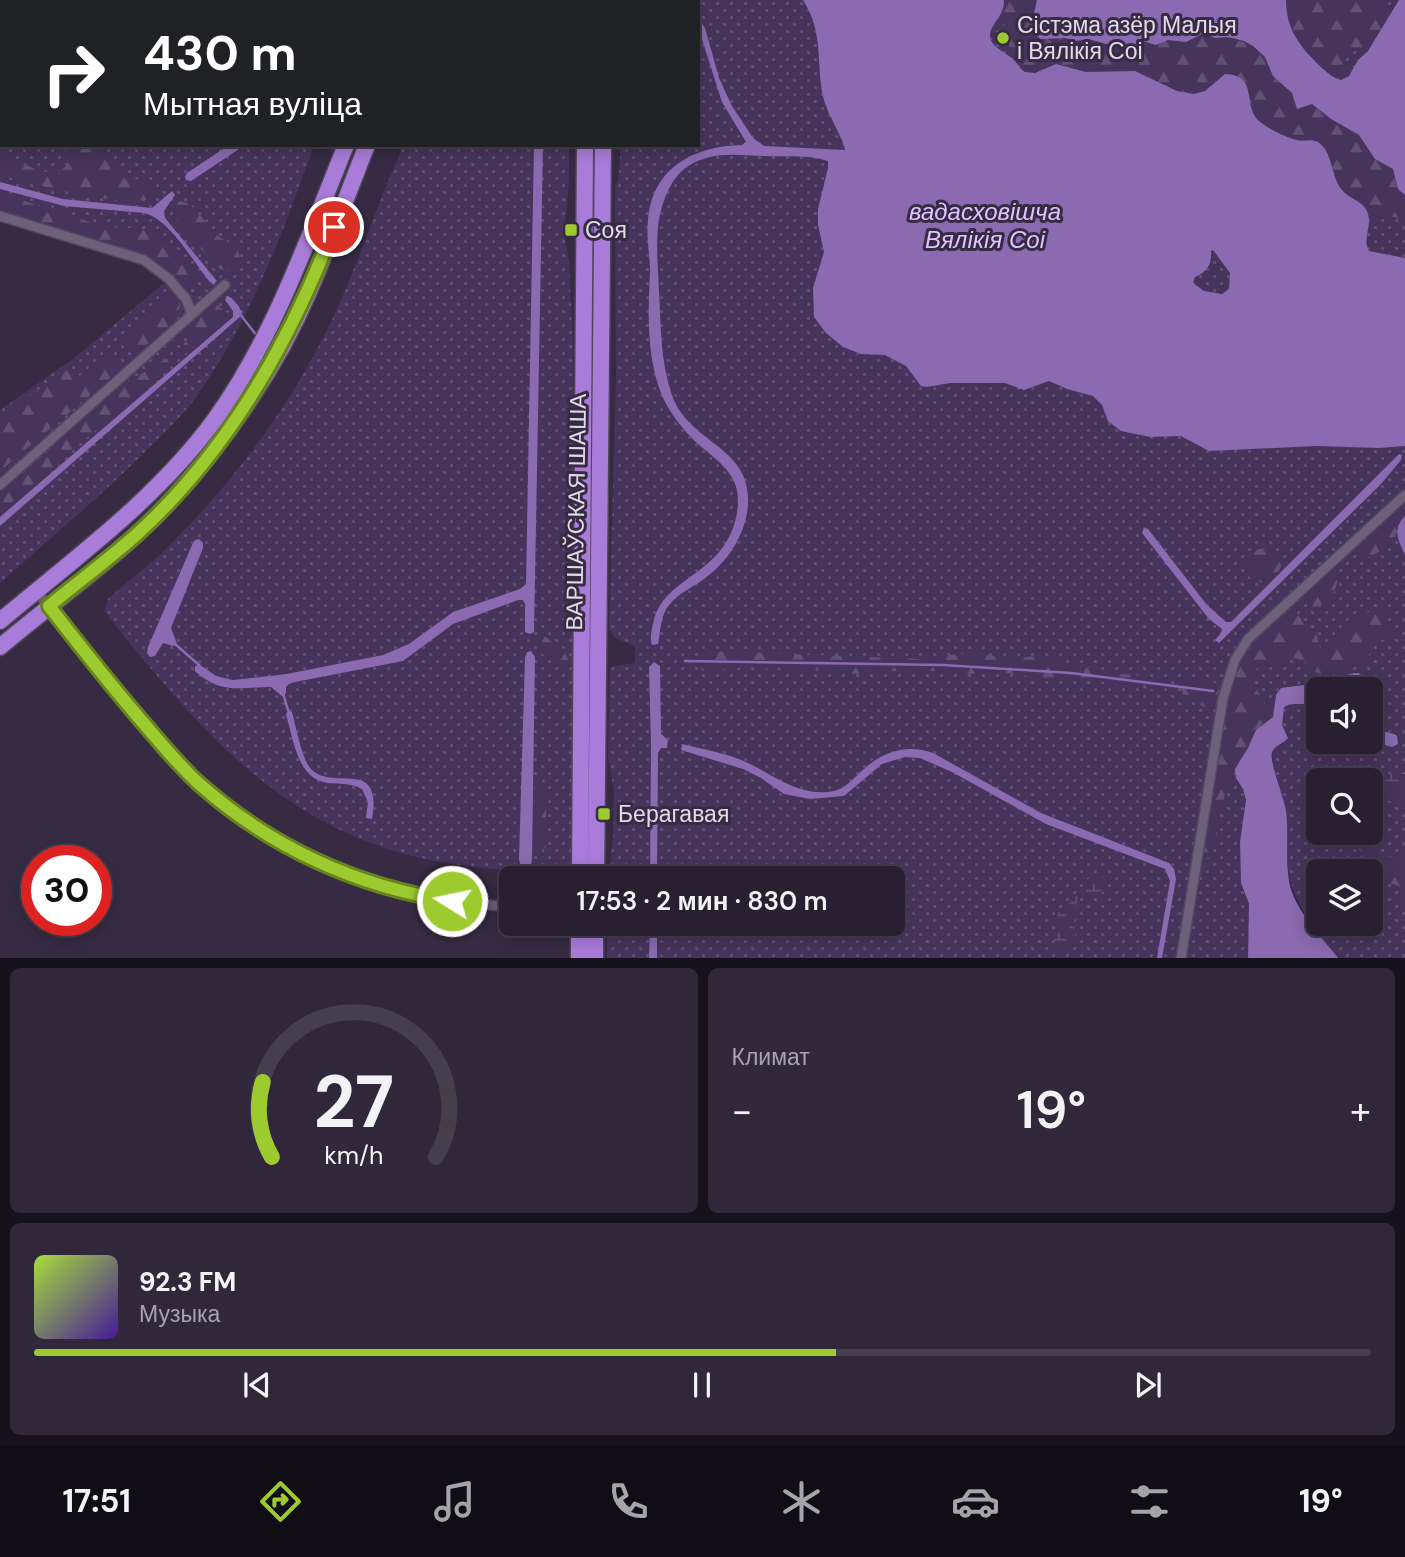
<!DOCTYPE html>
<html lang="ru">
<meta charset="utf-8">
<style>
body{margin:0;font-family:"DM Sans",sans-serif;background:#30283a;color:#f1f3f6;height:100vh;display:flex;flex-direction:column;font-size:26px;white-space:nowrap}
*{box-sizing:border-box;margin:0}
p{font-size:23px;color:#a5a3ac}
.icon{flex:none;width:38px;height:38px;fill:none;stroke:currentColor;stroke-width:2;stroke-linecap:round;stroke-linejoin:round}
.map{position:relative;height:958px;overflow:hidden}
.panel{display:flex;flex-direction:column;gap:10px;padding:10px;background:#16121c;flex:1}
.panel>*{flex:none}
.banner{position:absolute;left:0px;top:0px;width:700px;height:147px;box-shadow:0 4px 18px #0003,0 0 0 2px #443e4d;background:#202124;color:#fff;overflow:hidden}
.tools{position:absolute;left:1306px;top:677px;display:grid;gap:14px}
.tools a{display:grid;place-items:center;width:77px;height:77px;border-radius:10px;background:#282032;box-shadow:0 4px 18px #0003,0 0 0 2px #443e4d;font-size:35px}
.speed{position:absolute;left:21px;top:845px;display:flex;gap:14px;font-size:35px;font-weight:700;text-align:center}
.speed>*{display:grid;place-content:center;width:91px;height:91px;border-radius:50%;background:#282032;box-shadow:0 4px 18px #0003,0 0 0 2px #443e4d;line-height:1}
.speed .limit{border:10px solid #d22;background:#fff;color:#111}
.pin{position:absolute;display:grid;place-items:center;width:60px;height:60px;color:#fff;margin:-30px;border:4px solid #fff;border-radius:50%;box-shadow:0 2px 7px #0007}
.me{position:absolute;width:77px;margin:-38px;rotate:280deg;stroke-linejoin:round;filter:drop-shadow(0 0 5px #0008)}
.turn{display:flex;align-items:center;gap:24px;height:147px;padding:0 28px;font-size:32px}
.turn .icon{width:91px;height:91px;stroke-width:2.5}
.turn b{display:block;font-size:49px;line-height:60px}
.big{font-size:52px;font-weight:600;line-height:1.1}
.panel .card{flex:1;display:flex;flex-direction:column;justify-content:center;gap:10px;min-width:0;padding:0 24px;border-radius:10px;background:#30283a}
.panel .dial{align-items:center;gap:0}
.dial svg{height:182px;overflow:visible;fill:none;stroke:#443e4d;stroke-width:7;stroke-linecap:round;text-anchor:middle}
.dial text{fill:#f1f3f6;stroke:none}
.song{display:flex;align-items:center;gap:21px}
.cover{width:84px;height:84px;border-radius:10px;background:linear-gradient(135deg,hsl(80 70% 55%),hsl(260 70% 35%))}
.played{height:7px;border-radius:4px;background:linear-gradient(90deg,#9dca2f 60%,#443e4d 60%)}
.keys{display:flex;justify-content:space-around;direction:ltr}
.heat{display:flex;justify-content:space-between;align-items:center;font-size:38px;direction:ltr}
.panel .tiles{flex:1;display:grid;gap:10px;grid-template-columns:1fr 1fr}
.card:last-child{grid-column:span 2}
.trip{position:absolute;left:499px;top:866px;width:406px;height:70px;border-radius:10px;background:#282032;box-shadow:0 4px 18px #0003,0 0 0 2px #443e4d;font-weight:600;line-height:70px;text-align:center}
.tab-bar{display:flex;height:112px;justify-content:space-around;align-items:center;background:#100d14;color:#a5a3ac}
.tab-bar .icon{width:49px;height:49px}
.tab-bar .selected{color:#9dca2f}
.tab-bar b{font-size:32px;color:#f1f3f6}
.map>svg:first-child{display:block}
.green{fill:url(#green-dots);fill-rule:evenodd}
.forest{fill:url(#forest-firs)}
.wetland{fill:url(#wetland-marsh)}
.water{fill:#8b6ab1;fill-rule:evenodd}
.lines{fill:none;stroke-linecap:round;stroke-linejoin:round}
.stream{stroke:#8b6ab1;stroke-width:2.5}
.minor-casing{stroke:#50475b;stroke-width:12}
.trunk-casing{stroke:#50475b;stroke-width:19}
.minor{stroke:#6c607b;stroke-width:9}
.trunk{stroke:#aa7cda;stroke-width:16}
.route-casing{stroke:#66831f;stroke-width:18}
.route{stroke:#9dca2f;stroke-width:12}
.poi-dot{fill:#9dca2f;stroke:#362b43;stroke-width:2.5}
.labels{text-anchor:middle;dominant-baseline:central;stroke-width:6;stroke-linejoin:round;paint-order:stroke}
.poi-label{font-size:23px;fill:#e1daea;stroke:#362b43;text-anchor:start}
.street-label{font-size:23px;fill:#e1daea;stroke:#362b43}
.water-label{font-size:24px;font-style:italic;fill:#dec4ff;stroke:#362b43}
</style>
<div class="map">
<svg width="1405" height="959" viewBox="0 0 1405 959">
<defs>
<pattern id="green-dots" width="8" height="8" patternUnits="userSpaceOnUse" patternTransform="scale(1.75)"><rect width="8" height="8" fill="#47345c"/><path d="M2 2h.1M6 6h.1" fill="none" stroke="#615174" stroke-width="1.8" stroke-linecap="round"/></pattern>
<pattern id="forest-firs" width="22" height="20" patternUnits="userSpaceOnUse" patternTransform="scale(1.75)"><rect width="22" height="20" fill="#47345c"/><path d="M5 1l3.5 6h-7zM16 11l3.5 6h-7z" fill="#615174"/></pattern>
<pattern id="wetland-marsh" width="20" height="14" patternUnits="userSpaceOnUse" patternTransform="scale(1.75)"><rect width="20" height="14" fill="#47345c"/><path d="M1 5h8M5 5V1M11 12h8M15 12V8" fill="none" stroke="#615174"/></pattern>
</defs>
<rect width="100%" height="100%" fill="#362b43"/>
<path class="green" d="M0 0H397L2 2V145H314C283 234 249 323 194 400 177 422 154 442 135 462 91 504 45 543 0 583V410L73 359 169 279 144 260 0 218Z
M631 0H1405V516C1394 527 1398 542 1405 555V958H1338C1314 928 1289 900 1287 859 1286 842 1289 822 1285 805 1281 791 1268 761 1274 748L1283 744 1288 735 1281 725 1284 707 1291 704H1305L1318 696V742L1370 741 1392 747 1399 740 1394 734 1370 728V690L1355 689 1360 678 1357 672 1325 682 1285 687 1276 695 1275 713 1236 778 1243 789 1246 800 1240 842 1241 883 1249 904 1248 958 607 959V924H892V878H608L613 841 614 791 608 756 610 667 635 663V646L615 638 609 629 616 379 615 184 618 182 621 145H698V2H629ZM1318 780H1370V833H1318ZM1318 872H1370V924H1318Z
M404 145H569V181L564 235 569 260 573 346 576 572 573 878H550L546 872C489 870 433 865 379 846 291 816 224 754 165 685 145 661 123 637 105 611L108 599C128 581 150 565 169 546 241 474 304 388 344 293 365 244 381 194 404 145Z"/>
<path class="forest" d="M1004 0H1037L1032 18 1034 34 1044 40 1088 39 1110 45 1136 47 1143 41 1156 45 1168 40 1187 42 1204 33 1215 38H1232L1253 46 1266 60 1273 76 1292 93 1296 107 1302 109 1309 104 1356 132 1365 142 1375 159 1390 166 1398 189 1405 195V221L1395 217 1371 215 1361 202 1340 188 1325 149 1308 140 1293 139 1261 123 1252 110 1250 93 1241 78 1230 74 1221 76 1205 91 1194 94 1177 91 1135 71 1086 72 1056 64 1035 73 1025 72 1010 54 1009 38 1001 16Z
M1286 0H1377C1398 14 1378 38 1367 53L1361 55 1350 46 1343 49V58L1352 71 1349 76 1341 80C1331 78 1325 70 1318 64 1298 46 1286 27 1286 0Z
M65 145H97L112 167 119 172 153 186V197C132 211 27 182 0 175V152C18 159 52 185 68 164Z
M0 193 105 227 146 229 176 252 195 276 196 286 188 290 179 284 166 268 142 254 0 211Z
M180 201 190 204 219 237 237 247 240 259 233 269 226 271 216 267 178 222 174 207Z
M169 295 178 296C188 316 156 339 140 349L133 351 123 346 124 334 128 329Z
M216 304 225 311 220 324 0 512V493L129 381 173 355 184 344 202 312Z
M108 352 122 368 0 471V417L66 370 76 379Z
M1405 500C1405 515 1399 526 1394 540 1386 548 1350 575 1358 544Z
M1258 549C1268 549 1278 550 1283 560 1281 571 1273 580 1263 583L1251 579C1243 567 1244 556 1258 549Z
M1334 571 1338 574C1338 590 1329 603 1314 607L1306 603 1307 594 1319 588 1329 572Z
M1378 608 1386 611 1391 634 1387 640H1372L1369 644V656L1365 664 1325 674 1313 672 1307 663 1295 658 1277 665 1264 663C1244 674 1258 690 1265 705L1274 708 1275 713 1269 720 1261 725 1248 748 1236 764 1234 774 1236 780 1227 785 1217 829V842L1210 858H1205C1200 842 1211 827 1213 811 1218 749 1219 672 1268 627 1275 620 1280 614 1290 612L1299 616 1305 626 1317 636 1320 648 1326 650 1333 644 1337 631 1347 621Z
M541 637H546L565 653 568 660 566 665 557 666 543 654 538 644Z
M710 651 921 659 944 655 979 653 1008 659 1037 656 1111 673 1163 678 1167 683 1164 688 1156 690 1098 681 1052 680 999 672 966 674 946 671H893L854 674 824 670 798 672 751 667 703 671 697 663C698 654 702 653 710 651Z
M1208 678 1219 686 1220 694 1216 703 1207 708 1184 697 1181 688 1186 680Z
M540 776 544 779 546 786V847L541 852 536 851 534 846 535 782 537 777Z
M1376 784 1386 790 1405 791V805L1374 797 1370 790Z
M1370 805C1380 817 1370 834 1381 853L1392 858 1405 856V911C1398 902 1404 894 1399 886L1374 879 1369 861 1359 849 1358 833H1370Z"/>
<path class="wetland" d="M1382 774H1405V791L1386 790 1376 784 1375 778Z
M1092 873C1100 872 1108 880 1108 889 1101 895 1095 892 1086 895 1067 903 1077 928 1075 944L1067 951H1058L1054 941 1058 913 1077 895Z"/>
<path class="water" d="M803 0H1004C1004 12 999 16 993 26 982 45 1004 50 1014 60 1018 64 1020 69 1025 72L1035 73 1056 64 1086 72 1135 71 1177 91 1194 94 1205 91 1225 74C1259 75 1242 105 1259 121 1267 128 1286 138 1297 140 1304 142 1311 138 1318 142 1334 153 1330 176 1342 190 1350 200 1364 200 1368 214 1372 227 1362 239 1369 251L1405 258V446L1379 448 1316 446 1209 451 1181 436 1150 437 1121 431 1108 421 1102 405 1093 396 1067 389 1049 381 1024 390 1005 383H950L927 387 921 386 906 366 885 355 861 354 843 347 826 333 814 317 813 288 824 252 818 225V209L828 168V161C809 154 785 157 765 156 737 155 707 150 683 170 668 183 660 208 658 227 656 247 658 270 659 291 661 326 660 361 672 395 688 443 751 446 748 503 747 533 728 562 704 579 693 587 679 593 670 604 660 615 661 630 658 644L652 645C650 639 651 632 653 624 659 588 698 578 719 552 731 538 737 521 738 503 740 468 707 456 687 433 678 423 669 410 663 398 646 358 648 314 650 272 650 254 646 237 648 219 653 167 694 146 742 145L746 142 722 102 698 27V17L705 28 719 78 732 106 753 138 764 146 845 150C844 140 828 115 824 100 815 64 825 34 803 0ZM1213 250 1230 273 1229 289 1222 294 1204 291 1193 283 1195 277C1207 272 1212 264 1211 251Z
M1037 0H1286C1286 30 1301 48 1322 68 1328 73 1333 78 1341 80L1349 76 1358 60 1368 51 1399 0H1405V195L1398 189 1393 169 1375 159 1359 135 1331 119 1312 104 1297 109 1292 93 1273 76 1265 57 1253 46 1244 41 1228 37 1215 38 1204 33 1186 42 1168 40 1156 45 1143 41 1136 47 1110 45 1088 39 1076 41 1065 38 1041 39 1034 34 1031 27Z
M229 145H245L191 181 186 180 185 177 187 173Z
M534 145H543L534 632 530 634 525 632V604L523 600H518L453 624 403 661 290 683 286 687V693L283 697 271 687C239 687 221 695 195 671V666L200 665 216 676 233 680 287 674 383 655 409 644 453 612 520 589 526 584Z
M0 182 63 199 152 208 172 191 175 195 164 211 165 218 217 281 213 284 210 282C193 262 170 219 144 213L64 206 0 189Z
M227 296C233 297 242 309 242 315L0 526V517L233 317V311L225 300Z
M1399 454 1402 455 1401 460 1381 484 1219 643 1215 640 1221 633 1222 629 1209 619 1142 533 1144 528 1148 529 1207 605 1226 622H1231Z
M1405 516V555C1398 540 1392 529 1405 516Z
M199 539 203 543V548L171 628 177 644 173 646 163 643 155 656 150 657 147 653 148 647 192 545 195 540Z
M531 651 535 657 532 859 531 866 525 868 520 864 519 859 525 658 527 652Z
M654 662 660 666 661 734 668 740 667 748H661L658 753 657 878H650L651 746 649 667Z
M1354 673H1359L1361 676 1355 689 1318 690V696L1305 704H1291L1284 707 1282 725 1288 738C1283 744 1275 745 1272 752 1269 761 1284 798 1286 810 1289 833 1285 857 1289 881 1294 910 1321 936 1338 958H1248L1249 904 1241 883 1240 842 1246 800 1243 789 1236 778 1235 769 1248 748 1256 730 1273 717 1276 695 1281 688 1325 682Z
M288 710 292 712C296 726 302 761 312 770 335 791 383 757 372 819L366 818 368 802 362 789C351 783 340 784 328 783 297 779 294 740 286 715Z
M1370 728 1394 734 1397 736 1398 744 1392 747 1370 741Z
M682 744C701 749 721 752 739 759 771 772 797 798 834 791 847 788 854 777 864 769 884 751 908 744 933 753L1041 813 1169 863 1174 869 1176 879 1162 958H1157L1170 881 1165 869 1046 824 952 772 920 758 905 757 882 764 844 796 810 799 784 794 761 778 743 769 681 750Z
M650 924H657V958H649Z"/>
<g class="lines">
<path class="stream" d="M384 2 386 0
M240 314 257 336
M175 644 199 665
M685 661 943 665 1071 673 1213 691
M283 693 288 710"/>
<g class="minor-casing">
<path id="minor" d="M0 216 144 260 169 279 186 299 192 314
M0 485 225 285
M37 592C88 654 135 722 194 778 283 864 390 897 511 907
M1181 959 1223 698 1235 660 1248 639 1405 495"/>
</g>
<g class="trunk-casing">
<path id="trunk" d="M579 0 580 2
M434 2 435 0
M460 2 461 0
M607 2 609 0
M0 621C75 558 158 498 216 418 275 335 308 238 346 145
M0 647C60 596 128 550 180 490 233 430 279 362 310 289 330 242 348 193 367 145
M580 878 585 145
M596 878 603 145
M579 959V924
M595 959V924"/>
</g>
<use href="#minor" class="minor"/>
<use href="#trunk" class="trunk"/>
</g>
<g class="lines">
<g class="route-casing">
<path id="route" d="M334 227C290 342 228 452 136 535 108 560 78 582 49 606 80 646 112 687 146 726 162 745 178 764 196 781 268 846 356 887 452 901"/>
</g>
<use href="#route" class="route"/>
</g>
<g class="poi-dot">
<circle cx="1003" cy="38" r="7"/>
<rect x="564" y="223" width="14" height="14" rx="3.5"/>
<rect x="597" y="807" width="14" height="14" rx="3.5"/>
</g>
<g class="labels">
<g class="poi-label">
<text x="1017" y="25">Сістэма азёр Малыя<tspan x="1017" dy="26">і Вялікія Соі</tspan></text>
<text x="585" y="230">Соя</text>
<text x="618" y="814">Берагавая</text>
</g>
<g class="street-label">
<text transform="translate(576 512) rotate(-89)">ВАРШАЎСКАЯ ШАША</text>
</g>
<g class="water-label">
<text x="985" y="211">вадасховішча<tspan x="985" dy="28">Вялікія Соі</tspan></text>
</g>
</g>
</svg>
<div class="tools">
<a><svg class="icon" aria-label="sound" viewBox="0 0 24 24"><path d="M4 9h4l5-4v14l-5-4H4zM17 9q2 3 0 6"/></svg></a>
<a><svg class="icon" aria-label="search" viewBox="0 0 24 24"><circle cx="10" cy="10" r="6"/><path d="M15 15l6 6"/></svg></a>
<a><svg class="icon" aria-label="layers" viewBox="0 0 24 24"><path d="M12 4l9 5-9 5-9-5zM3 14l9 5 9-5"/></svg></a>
</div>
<div class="speed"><div class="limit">30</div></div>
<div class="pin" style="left:334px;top:227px;background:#d93025"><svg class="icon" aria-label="arrive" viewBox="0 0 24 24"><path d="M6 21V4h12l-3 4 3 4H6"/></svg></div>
<svg class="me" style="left:452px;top:901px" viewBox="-20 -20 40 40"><circle r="17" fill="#9dca2f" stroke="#fff" stroke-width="3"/><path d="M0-11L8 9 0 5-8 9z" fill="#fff"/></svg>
<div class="trip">17:53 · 2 мин · 830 m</div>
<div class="banner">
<div class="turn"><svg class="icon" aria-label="right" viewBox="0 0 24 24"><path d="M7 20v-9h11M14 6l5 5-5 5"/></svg><div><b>430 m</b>Мытная вуліца</div></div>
</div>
</div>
<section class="panel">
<div class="tiles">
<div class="card dial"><svg viewBox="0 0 100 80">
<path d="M14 69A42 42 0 1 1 86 69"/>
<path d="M14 69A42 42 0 0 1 10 36" stroke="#9dca2f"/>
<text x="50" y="56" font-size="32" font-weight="700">27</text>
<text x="50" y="72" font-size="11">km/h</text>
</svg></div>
<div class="card"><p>Климат</p>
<div class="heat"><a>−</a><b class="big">19°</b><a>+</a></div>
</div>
<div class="card">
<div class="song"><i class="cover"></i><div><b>92.3 FM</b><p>Музыка</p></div></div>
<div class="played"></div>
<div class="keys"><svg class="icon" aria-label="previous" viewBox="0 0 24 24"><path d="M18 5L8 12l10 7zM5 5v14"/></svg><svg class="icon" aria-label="pause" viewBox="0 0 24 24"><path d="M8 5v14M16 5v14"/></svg><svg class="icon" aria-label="next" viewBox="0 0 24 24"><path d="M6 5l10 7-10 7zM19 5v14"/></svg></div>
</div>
</div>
</section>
<nav class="tab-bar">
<b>17:51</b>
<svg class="icon selected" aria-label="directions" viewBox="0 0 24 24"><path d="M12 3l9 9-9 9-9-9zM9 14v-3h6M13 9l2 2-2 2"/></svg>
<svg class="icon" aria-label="music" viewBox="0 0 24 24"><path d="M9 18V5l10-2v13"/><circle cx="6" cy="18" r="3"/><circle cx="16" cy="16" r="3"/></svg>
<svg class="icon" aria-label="phone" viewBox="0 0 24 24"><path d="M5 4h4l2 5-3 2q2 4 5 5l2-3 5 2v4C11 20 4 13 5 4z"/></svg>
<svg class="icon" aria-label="climate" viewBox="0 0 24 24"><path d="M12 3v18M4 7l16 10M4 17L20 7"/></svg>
<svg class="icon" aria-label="car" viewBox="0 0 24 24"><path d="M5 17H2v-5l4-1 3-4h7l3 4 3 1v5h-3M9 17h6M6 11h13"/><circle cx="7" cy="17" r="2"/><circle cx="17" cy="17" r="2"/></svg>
<svg class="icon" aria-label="filters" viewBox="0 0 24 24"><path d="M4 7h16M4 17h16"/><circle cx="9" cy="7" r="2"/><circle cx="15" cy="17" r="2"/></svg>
<b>19°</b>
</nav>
